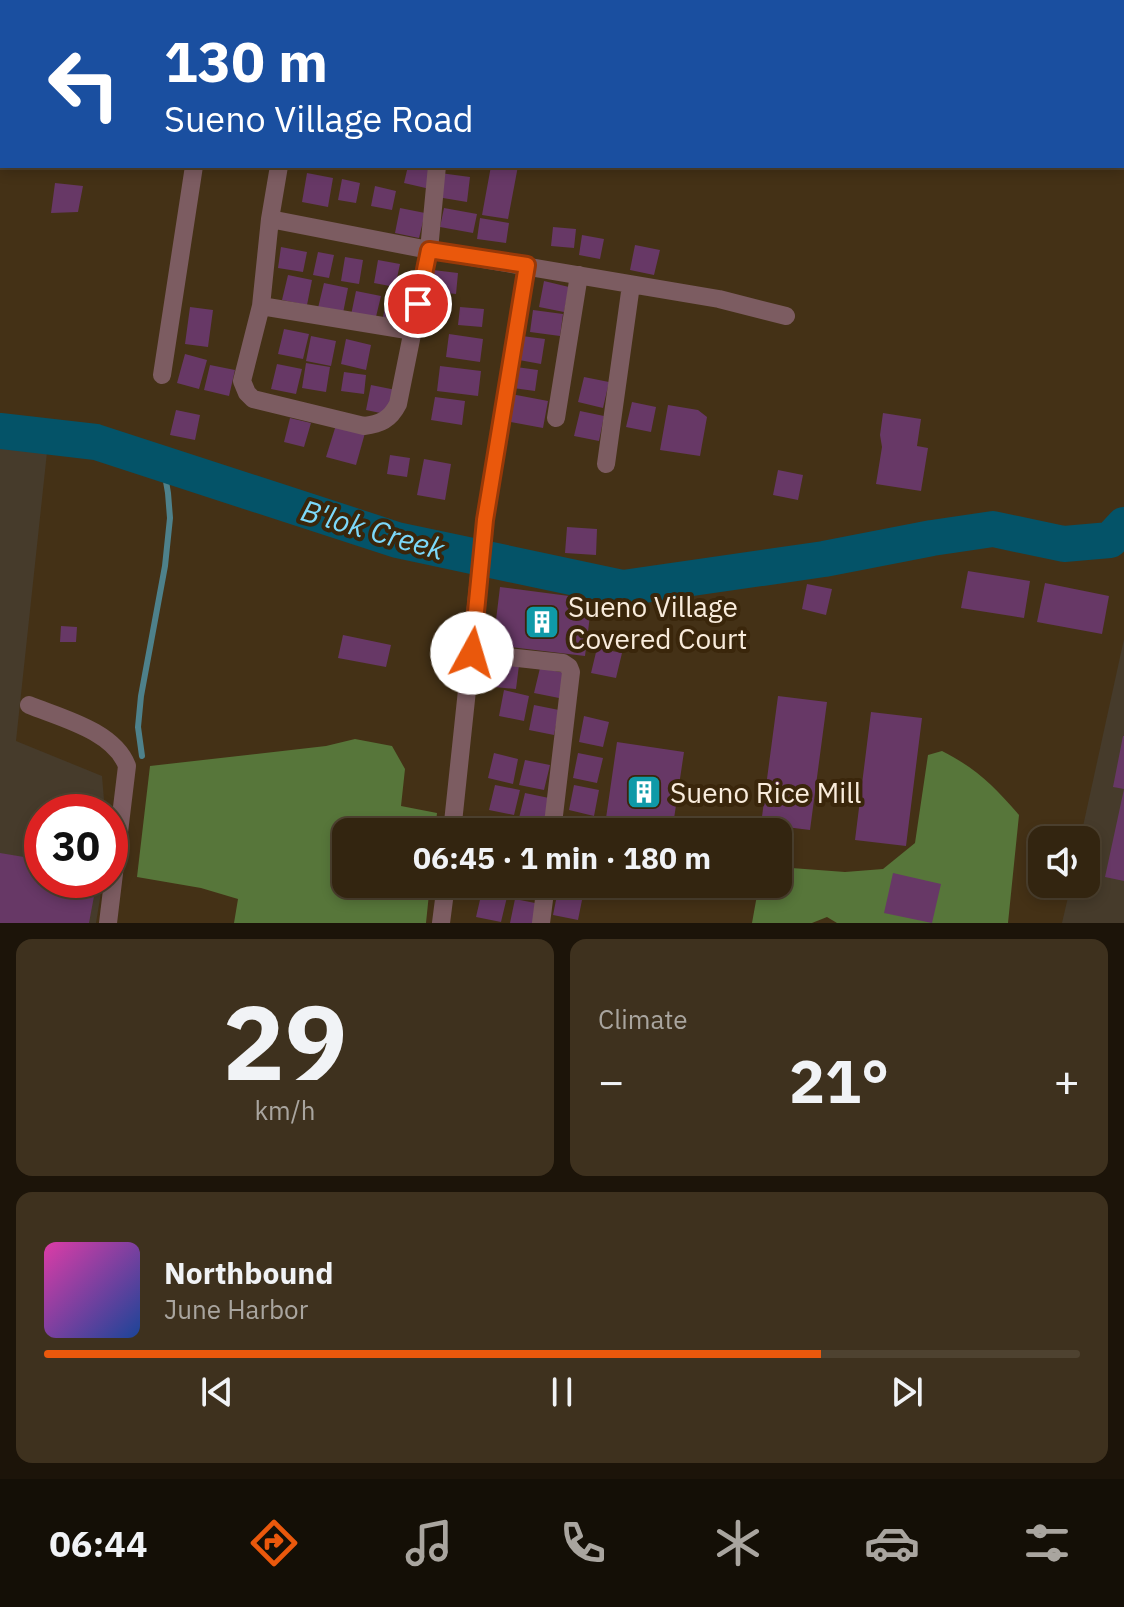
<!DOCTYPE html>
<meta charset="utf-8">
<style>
body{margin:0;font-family:"IBM Plex Sans",sans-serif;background:#3e311e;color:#f1f3f6;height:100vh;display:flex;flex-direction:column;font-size:30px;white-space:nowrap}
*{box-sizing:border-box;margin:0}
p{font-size:26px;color:#a9a59f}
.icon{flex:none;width:44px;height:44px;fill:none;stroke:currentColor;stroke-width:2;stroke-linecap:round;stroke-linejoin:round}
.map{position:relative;height:923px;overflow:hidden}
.side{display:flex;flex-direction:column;gap:16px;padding:16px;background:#1c1409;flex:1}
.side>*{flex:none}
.top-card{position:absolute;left:0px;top:0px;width:1124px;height:168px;box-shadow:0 4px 12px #0003,0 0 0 2px #4e4230;background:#1a4fa0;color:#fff;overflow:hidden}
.controls{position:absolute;left:1028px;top:826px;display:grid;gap:16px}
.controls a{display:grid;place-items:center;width:72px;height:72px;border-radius:16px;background:#332510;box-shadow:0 4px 12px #0003,0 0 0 2px #4e4230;font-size:40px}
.speed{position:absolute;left:24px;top:794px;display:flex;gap:16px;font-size:40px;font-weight:700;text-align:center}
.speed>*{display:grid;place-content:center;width:104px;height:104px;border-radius:50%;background:#332510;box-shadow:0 4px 12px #0003,0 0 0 2px #4e4230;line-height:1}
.speed .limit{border:12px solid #d22;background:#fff;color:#111}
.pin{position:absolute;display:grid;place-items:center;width:68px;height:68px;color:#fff;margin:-34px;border:4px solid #fff;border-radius:50%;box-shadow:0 2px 8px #0007}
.me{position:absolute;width:88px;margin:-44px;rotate:6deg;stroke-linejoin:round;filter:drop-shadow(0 0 6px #0008)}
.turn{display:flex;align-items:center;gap:28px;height:168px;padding:0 32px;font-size:36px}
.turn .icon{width:104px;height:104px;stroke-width:2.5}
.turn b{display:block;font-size:56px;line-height:68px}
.big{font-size:60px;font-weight:700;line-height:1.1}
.side .tile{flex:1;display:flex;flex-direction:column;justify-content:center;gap:12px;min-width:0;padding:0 28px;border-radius:16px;background:#3e311e}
.side .dial{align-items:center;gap:0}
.dial b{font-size:104px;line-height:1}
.song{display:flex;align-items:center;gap:24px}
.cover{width:96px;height:96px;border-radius:12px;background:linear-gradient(135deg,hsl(320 70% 55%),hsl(220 70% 35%))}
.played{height:8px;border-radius:4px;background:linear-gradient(90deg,#ea580c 75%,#4e4230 75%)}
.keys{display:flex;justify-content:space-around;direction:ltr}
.heat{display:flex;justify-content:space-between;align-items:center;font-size:44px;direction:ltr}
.side .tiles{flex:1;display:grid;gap:16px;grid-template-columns:1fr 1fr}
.tile:last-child{grid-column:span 2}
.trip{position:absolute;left:332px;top:818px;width:460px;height:80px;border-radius:16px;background:#332510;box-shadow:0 4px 12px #0003,0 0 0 2px #4e4230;font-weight:700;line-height:80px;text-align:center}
.dock{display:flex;height:128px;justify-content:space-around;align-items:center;background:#140f06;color:#a9a59f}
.dock .icon{width:56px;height:56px}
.dock .current{color:#ea580c}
.dock b{font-size:36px;color:#f1f3f6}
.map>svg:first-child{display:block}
.commercial{fill:#463b2b}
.forest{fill:#57763a}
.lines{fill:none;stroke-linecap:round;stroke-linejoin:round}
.stream{stroke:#4e818b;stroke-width:6}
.river{stroke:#045368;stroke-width:36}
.building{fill:#673866}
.minor{stroke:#7c5c61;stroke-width:18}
.route-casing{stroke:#983908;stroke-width:20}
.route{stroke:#ea580c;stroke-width:14}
.labels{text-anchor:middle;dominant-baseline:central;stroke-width:8;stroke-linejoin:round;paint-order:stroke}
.poi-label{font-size:28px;fill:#f9ecdc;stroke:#3a260b;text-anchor:start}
.water-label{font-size:30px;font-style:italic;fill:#7cd8f9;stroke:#3a260b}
</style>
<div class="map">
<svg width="1124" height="923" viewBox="0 0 1124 923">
<rect width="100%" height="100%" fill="#443116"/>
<path class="commercial" d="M0 436 48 443 16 741 102 776 105 812H42V880H103L96 923H0Z
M1124 639V923H1062L1071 884H1086V840H1080Z"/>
<path class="forest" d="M355 739 392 746 405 769 401 806 437 813 435 832H346V884H430L426 923H234L238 899 201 888 137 877 150 766 326 746Z
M942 751C977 769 993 785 1019 815L1008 923H837L827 917 812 923H752L759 884H778V867L845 872 883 869 915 843 928 755Z"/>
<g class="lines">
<path class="stream" d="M142 756 138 727 141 696 165 566 170 518 168 493 163 464"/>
<path class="river" d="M0 431 96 442 397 540 623 588 824 559 932 538 993 529 1064 544 1110 540 1124 525"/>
</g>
<path class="building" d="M408 166H434L430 189 404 183Z
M491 166H518L508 219 482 215Z
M307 173 333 178 328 207 302 202Z
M440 173 470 177 467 202 437 197Z
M342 179 360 183 356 203 338 200Z
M55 183 83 186 78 212 51 213Z
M375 186 396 191 392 210 371 206Z
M400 208 425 213 419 238 395 233Z
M444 208 477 214 473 233 440 227Z
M480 218 509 223 506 243 477 239Z
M553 227 576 229 574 248 551 246Z
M582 235 604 239 600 259 579 255Z
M635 245 660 250 654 275 630 270Z
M281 247 307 252 303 272 278 268Z
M318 252 334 255 329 278 313 275Z
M345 257 363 260 359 284 341 281Z
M378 260 400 264 395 287 374 283Z
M433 270 458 273 456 294 430 291Z
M288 275 312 280 307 305 282 300Z
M544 281 569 287 564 312 539 307Z
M324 283 348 288 343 313 318 308Z
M356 291 381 296 375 321 351 315Z
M388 292 413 298 407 322 383 317Z
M190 307 213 310 208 347 185 344Z
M460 307 484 309 482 327 458 325Z
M533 310 563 314 560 336 530 332Z
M284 329 309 334 303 359 278 354Z
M449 334 483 339 480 362 446 357Z
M311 336 336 341 331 366 306 361Z
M522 336 545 339 541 364 519 360Z
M346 339 371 345 366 370 341 364Z
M185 354 207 360 199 389 177 383Z
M306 363 330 367 326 392 302 388Z
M277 364 302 369 296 394 271 389Z
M210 365 235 370 229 396 204 390Z
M440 366 481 371 478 396 437 391Z
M516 367 538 370 535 391 513 388Z
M344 372 366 375 364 394 341 391Z
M584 377 609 382 603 408 578 402Z
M371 385 396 390 390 415 366 410Z
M511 394 548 401 543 428 506 421Z
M435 397 465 401 462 425 431 420Z
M632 402 656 407 651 432 626 427Z
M668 405 698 410 707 417 700 456 660 450Z
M176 410 200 415 195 440 170 435Z
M580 411 604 416 599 441 574 436Z
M883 413 921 419 917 446 928 448 921 491 876 484 882 447 880 435Z
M290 418 311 423 304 447 284 442Z
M336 425 365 433 356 465 326 457Z
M390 455 410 458 407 477 387 474Z
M424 459 451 464 445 500 417 495Z
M778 470 803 475 798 500 773 495Z
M567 527 597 529 596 555 565 553Z
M968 571 1030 581 1024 618 961 608Z
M1045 583 1109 596 1102 634 1037 622Z
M807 584 832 589 826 615 802 609Z
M500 587 592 599 585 656 493 645Z
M61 626 77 627 76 642H60Z
M343 635 391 645 386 667 338 658Z
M597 648 622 653 616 678 591 673Z
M496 663 519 665 516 689 494 687Z
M540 668 565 673 559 698 534 693Z
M504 690 529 696 524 721 499 716Z
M778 696 827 702 810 830 761 824Z
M534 705 559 710 554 735 529 730Z
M871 712 922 718 906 846 855 840Z
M584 716 609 722 603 747 579 742Z
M1123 736H1124V881L1105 877 1124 789 1113 787Z
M617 742 684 752 672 832H604Z
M494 753 518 759 513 784 488 778Z
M578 753 603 758 597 783 573 778Z
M525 760 550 765 544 790 519 785Z
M495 785 520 790 514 815 489 810Z
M574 785 599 790 594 816 569 810Z
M525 793 549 798 544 823 519 818Z
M56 796 96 802 95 812H53Z
M0 853 42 860V880H97L89 923H0Z
M893 873 941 884 932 923 884 913Z
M558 890 583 895 578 920 553 915Z
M482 891 507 897 501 922 476 917Z
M515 899 540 904 536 923H510Z"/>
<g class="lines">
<path class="minor" d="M219 2V0
M300 2V0
M466 2 467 0
M437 166 429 250 719 299 786 316
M270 219 429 250 398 404C390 420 380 424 364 426L253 399 247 393 242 381 261 306 270 219 279 166
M261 306 413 331
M162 375 194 166
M556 418 579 275
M606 464 631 285
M472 653 563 663 569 667 571 672 552 832
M29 705C61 718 114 731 127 766L108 923
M452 832 485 520 527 265
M441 923 446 884
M541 923 546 884"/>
</g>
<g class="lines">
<g class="route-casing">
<path id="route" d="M418 304 429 250 527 265 485 520 472 653"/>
</g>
<use href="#route" class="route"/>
</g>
<defs>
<g id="building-square" transform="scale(1.8)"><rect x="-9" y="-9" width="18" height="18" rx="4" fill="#0f9aa8" stroke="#3a260b"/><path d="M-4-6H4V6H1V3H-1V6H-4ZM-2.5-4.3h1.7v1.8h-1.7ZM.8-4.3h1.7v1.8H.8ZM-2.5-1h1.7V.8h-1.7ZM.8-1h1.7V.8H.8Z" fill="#fff"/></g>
</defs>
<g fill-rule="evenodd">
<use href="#building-square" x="542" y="622"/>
<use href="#building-square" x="644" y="792"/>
</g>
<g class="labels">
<g class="poi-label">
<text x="568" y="606">Sueno Village<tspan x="568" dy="32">Covered Court</tspan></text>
<text x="670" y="792">Sueno Rice Mill</text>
</g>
<g class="water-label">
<text transform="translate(373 529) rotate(16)">B'lok Creek</text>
</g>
</g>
</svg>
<div class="controls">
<a><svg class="icon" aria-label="sound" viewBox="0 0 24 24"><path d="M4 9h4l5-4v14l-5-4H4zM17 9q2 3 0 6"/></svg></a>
</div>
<div class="speed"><div class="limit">30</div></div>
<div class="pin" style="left:418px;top:304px;background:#d93025"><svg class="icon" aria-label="arrive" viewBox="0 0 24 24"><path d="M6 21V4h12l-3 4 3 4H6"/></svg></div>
<svg class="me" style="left:472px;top:653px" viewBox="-20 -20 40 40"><circle r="19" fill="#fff"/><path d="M0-13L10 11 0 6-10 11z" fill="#ea580c"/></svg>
<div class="trip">06:45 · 1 min · 180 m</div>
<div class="top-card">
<div class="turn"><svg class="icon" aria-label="left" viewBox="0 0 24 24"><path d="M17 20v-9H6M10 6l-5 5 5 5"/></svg><div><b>130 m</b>Sueno Village Road</div></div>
</div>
</div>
<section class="side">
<div class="tiles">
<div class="tile dial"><b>29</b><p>km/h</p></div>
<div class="tile"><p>Climate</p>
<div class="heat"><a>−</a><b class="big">21°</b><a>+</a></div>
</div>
<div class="tile">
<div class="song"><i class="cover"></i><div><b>Northbound</b><p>June Harbor</p></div></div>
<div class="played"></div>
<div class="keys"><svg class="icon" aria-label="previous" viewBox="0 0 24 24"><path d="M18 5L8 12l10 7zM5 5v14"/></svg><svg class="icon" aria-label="pause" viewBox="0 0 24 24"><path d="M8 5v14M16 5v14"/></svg><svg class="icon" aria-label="next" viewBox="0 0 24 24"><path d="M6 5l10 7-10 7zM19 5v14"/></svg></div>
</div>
</div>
</section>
<nav class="dock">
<b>06:44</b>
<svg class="icon current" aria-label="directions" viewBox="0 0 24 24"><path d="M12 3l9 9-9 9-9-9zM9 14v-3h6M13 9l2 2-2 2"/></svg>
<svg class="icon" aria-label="music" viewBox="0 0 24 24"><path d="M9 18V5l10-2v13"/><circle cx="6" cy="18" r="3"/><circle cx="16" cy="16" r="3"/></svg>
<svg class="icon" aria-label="phone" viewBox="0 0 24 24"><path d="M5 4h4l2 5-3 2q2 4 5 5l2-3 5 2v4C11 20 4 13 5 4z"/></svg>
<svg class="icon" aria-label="climate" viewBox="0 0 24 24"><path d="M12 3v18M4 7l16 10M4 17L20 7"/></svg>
<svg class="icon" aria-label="car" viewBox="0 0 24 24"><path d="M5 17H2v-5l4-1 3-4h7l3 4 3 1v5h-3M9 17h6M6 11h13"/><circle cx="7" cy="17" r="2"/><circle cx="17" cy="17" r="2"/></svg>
<svg class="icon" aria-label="filters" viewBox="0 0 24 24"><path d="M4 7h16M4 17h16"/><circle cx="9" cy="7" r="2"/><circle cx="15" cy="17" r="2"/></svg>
</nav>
